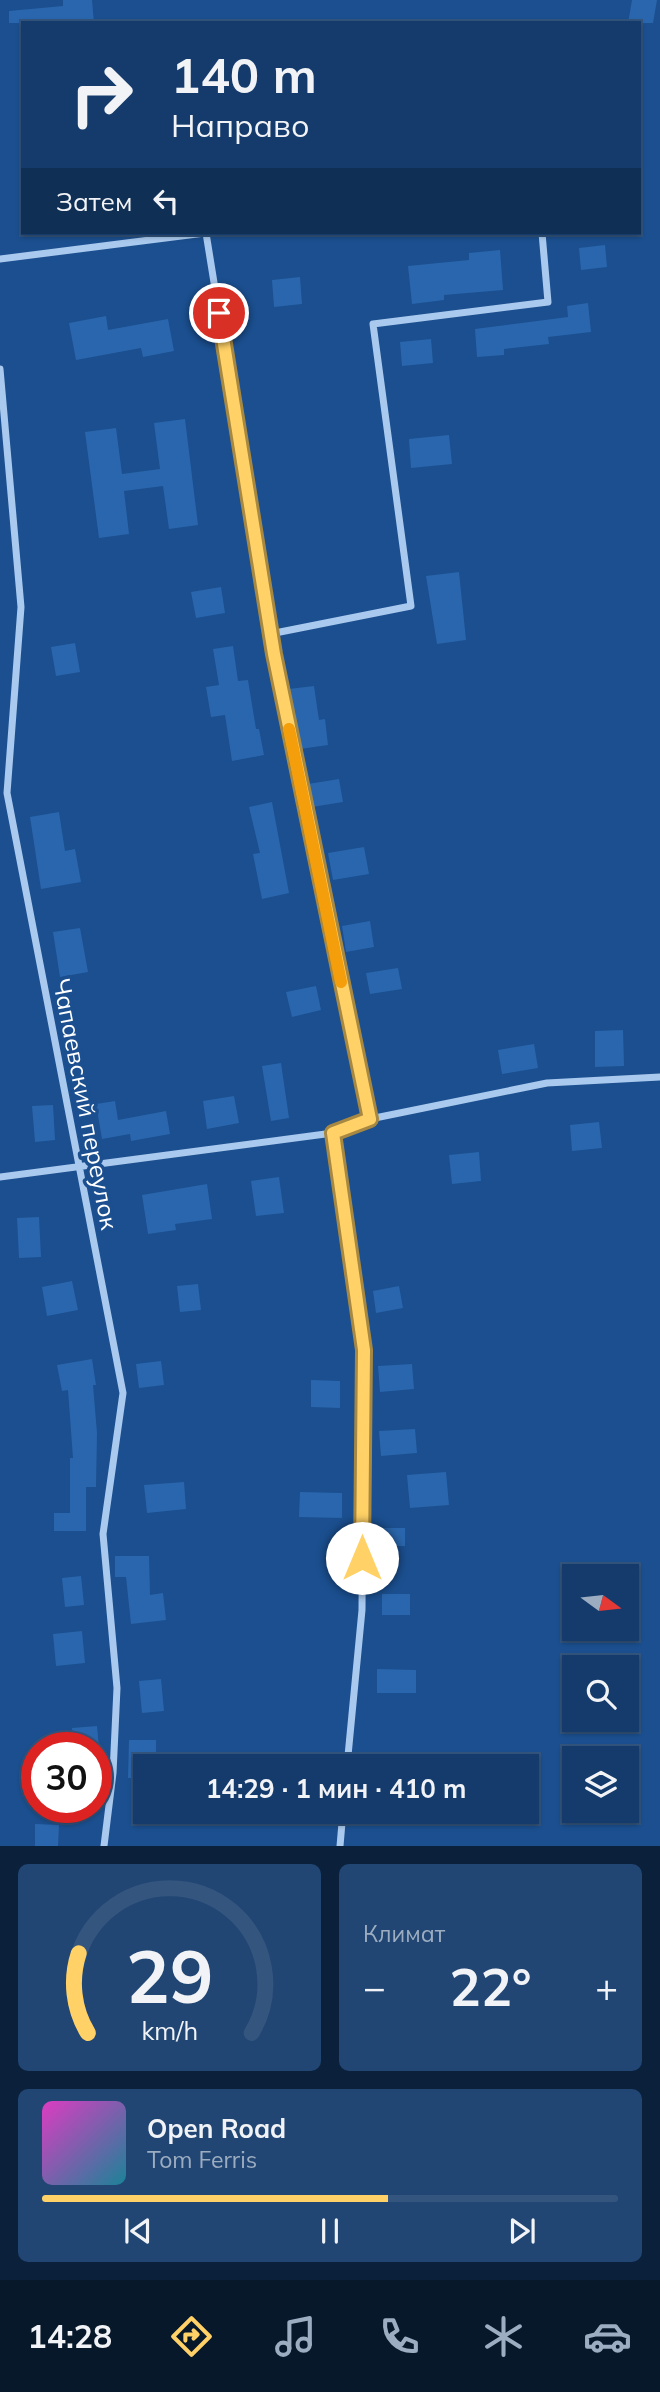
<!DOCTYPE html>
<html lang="ru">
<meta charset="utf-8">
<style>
body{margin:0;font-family:Mulish,sans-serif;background:#214673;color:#f1f3f6;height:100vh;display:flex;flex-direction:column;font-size:26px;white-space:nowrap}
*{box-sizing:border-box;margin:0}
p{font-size:23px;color:#9dadc1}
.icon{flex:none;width:38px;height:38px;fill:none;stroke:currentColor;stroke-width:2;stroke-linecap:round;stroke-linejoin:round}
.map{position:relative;height:1846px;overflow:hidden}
.drawer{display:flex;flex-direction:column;gap:18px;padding:18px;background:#0b203b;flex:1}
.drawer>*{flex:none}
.banner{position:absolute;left:21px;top:21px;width:620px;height:214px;border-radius:0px;box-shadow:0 2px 5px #0004,0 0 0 2px #33557e;background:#143b6b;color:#f1f3f6;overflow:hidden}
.needle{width:46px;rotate:105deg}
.controls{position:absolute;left:562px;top:1564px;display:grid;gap:14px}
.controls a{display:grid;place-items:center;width:77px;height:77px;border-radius:0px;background:#143b6b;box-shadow:0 2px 5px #0004,0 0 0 2px #33557e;font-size:35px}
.speed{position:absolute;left:21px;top:1732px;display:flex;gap:14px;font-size:35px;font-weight:700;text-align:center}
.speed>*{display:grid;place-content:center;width:91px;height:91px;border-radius:50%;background:#143b6b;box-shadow:0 2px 5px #0004,0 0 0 2px #33557e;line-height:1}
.speed .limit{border:10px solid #d22;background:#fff;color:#111}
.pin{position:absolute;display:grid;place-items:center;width:60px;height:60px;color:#fff;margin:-30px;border:4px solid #fff;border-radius:50%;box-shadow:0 2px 7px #0007}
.me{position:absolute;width:77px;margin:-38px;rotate:0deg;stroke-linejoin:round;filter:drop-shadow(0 0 5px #0008)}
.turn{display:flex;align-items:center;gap:24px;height:147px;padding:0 35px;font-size:32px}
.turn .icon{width:91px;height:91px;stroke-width:2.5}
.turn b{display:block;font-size:49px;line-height:60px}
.then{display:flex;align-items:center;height:66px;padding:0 35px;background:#0003;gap:14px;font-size:26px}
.big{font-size:52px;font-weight:700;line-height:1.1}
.drawer .card{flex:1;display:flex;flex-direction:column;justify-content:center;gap:10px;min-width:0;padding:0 24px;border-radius:10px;background:#214673}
.drawer .dial{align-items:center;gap:0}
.dial svg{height:182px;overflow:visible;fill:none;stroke:#33557e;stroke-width:7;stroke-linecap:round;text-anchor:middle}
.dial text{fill:#f1f3f6;stroke:none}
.song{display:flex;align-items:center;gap:21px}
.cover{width:84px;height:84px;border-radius:10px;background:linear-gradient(135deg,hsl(310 70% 55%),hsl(190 70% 35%))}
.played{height:7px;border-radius:4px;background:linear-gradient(90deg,#ffd166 60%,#33557e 60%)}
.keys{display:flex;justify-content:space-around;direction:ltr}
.heat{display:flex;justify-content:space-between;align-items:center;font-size:38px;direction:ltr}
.drawer .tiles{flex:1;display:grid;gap:18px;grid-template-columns:1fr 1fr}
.card:last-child{grid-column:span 2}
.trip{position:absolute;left:133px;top:1754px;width:406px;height:70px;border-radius:0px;background:#143b6b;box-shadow:0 2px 5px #0004,0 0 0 2px #33557e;font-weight:700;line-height:70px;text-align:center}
.tabs{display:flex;height:112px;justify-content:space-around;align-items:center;background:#08182b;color:#9dadc1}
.tabs .icon{width:49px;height:49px}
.tabs .active{color:#ffd166}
.tabs b{font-size:32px;color:#f1f3f6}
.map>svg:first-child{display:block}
.building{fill:#2a66ad}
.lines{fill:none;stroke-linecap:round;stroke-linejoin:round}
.street{stroke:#a9c9ee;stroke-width:7}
.route-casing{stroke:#a68842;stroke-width:18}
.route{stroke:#ffd166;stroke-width:12}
.slow{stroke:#f59e0b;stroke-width:12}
.labels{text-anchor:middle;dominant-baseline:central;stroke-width:7;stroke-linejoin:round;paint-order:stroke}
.street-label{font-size:24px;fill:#fff;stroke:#1b4f8f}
</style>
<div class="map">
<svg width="660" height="1846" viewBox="0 0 660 1846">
<rect width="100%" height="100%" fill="#1b4f8f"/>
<path class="building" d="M63 0H92L94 23H9V11L63 6Z
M632 0H657L653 23H628Z
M605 245 607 267 581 270 579 248Z
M500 250 503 290 444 295V300L412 304 408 266 469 260V253Z
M300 277 302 304 274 307 272 280Z
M588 303 591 332 548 337 549 344 504 349V355L477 357 475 329 568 317 567 306Z
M106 316 108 330 168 319 174 351 143 357 141 348 76 360 69 323Z
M431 339 433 363 402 366 400 342Z
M185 419 198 525 169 529 163 486 124 491 129 534 99 538 85 432 116 428 122 474 160 469 154 423Z
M449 435 452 464 411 468 409 439Z
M459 572 466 640 437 644 426 576Z
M221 587 225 613 196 618 191 592Z
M75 643 80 672 56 676 51 647Z
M233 646 238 681 248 680 256 729H259L264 755 232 761 225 715 211 717 206 687 219 685 213 649Z
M314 686 319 720 325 719 328 745 300 749 295 711H292L289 689Z
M339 779 343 802 312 807 308 784Z
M272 802 289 893 262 899 253 854 260 853 249 807Z
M59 812 65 851 75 849 81 882 41 889 30 817Z
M364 847 369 874 333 880 328 853Z
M370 921 374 947 346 952 342 926Z
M80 928 88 972 60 977 53 932Z
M398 968 402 989 370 994 366 973Z
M316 986 321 1010 292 1017 286 992Z
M623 1030 624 1066 595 1067V1031Z
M534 1044 538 1068 502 1074 498 1050Z
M281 1063 289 1118 271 1121 262 1066Z
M234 1096 239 1123 207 1129 203 1101Z
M115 1101 118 1120 166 1111 170 1134 131 1141 130 1134 102 1139 96 1104Z
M53 1105 55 1140 35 1142 32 1106Z
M599 1122 602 1148 572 1151 570 1125Z
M479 1152 481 1181 452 1184 449 1155Z
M279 1177 284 1213 256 1216 251 1181Z
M207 1184 212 1219 175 1224 176 1230 148 1234 142 1195Z
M39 1217 41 1257 19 1258 17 1218Z
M72 1281 78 1310 47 1316 42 1287Z
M198 1284 201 1310 180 1312 177 1286Z
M399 1286 403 1308 376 1313 373 1291Z
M92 1359 96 1385H93L97 1433 96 1487H86V1531H54V1513H70V1458H73L68 1390 62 1391 57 1365Z
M161 1361 164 1385 139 1388 136 1364Z
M412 1364 414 1389 380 1392 378 1366Z
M311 1380 340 1381V1408L311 1407Z
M415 1429 417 1453 381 1456 379 1431Z
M446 1472 449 1505 410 1508 407 1475Z
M184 1482 186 1509 147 1513 144 1485Z
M300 1492 342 1493V1518L299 1517Z
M378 1528H405V1546H377Z
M115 1556H149L150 1595 163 1593 166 1620 131 1624 126 1577H115Z
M81 1576 84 1605 65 1607 62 1578Z
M382 1594H410V1615H382Z
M82 1631 85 1663 56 1666 53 1634Z
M377 1669 416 1670V1693H377Z
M161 1679 164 1711 142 1713 139 1681Z
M97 1726 99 1748H74L72 1728Z
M129 1740H156V1766H145V1778H128Z
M35 1824 59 1825 58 1846H35Z"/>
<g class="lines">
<path class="street" d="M206 233 274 654 370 1119
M0 259 205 233
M0 369 21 607 7 793 123 1393 103 1534 117 1688 113 1773 104 1846
M270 634 411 606 373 324 548 302 542 233
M333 1133 364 1350 362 1610 347 1766
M0 1177 333 1133 370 1119 547 1083 660 1077
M340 1846 343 1811"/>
</g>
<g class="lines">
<g class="route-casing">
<path id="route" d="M219 313 274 654 370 1119 333 1133 364 1350 362 1558"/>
</g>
<use href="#route" class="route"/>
<path class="slow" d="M289 729 341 982"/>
</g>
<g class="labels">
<g class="street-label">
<text transform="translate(86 1104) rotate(79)">Чапаевский переулок</text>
</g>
</g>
</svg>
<div class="controls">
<a><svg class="needle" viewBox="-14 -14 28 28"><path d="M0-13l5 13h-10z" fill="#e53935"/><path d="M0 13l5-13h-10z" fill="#9dadc1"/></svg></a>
<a><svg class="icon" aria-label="search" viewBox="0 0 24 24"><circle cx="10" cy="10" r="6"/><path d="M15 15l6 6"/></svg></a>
<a><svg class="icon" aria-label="layers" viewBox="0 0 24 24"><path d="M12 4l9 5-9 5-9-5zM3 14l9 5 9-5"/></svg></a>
</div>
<div class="speed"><div class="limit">30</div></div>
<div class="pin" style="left:219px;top:313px;background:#d93025"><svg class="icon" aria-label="arrive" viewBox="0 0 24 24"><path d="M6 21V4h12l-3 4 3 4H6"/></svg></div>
<svg class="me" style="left:362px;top:1558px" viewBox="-20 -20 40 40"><circle r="19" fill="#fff"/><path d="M0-13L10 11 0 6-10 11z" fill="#ffd166"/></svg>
<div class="trip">14:29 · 1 мин · 410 m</div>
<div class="banner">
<div class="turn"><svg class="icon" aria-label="right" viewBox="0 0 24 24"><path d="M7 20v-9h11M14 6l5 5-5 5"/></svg><div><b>140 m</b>Направо</div></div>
<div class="then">Затем<svg class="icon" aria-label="left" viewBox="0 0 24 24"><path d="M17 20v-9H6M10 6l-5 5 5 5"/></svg></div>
</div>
</div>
<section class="drawer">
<div class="tiles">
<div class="card dial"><svg viewBox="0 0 100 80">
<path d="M14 69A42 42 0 1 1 86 69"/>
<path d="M14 69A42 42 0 0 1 10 34" stroke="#ffd166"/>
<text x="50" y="56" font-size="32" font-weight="700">29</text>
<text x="50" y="72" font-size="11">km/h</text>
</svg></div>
<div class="card"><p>Климат</p>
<div class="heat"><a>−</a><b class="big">22°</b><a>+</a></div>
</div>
<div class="card">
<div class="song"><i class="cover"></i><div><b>Open Road</b><p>Tom Ferris</p></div></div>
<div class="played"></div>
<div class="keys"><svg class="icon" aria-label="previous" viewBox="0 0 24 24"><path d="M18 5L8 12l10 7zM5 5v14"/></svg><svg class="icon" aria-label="pause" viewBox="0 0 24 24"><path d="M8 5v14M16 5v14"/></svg><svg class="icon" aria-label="next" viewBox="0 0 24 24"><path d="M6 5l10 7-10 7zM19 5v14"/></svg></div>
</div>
</div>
</section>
<nav class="tabs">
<b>14:28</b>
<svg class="icon active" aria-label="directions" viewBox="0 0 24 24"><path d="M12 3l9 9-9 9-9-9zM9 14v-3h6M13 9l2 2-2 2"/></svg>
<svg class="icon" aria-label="music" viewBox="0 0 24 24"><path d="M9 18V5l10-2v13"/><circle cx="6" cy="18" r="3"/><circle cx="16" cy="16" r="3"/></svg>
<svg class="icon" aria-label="phone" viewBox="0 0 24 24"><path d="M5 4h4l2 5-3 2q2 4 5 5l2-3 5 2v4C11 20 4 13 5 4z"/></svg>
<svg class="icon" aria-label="climate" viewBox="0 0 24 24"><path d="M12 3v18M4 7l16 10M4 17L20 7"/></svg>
<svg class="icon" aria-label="car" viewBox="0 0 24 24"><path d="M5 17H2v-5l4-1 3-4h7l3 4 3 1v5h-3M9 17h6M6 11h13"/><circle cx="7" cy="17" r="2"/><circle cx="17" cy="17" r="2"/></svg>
</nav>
